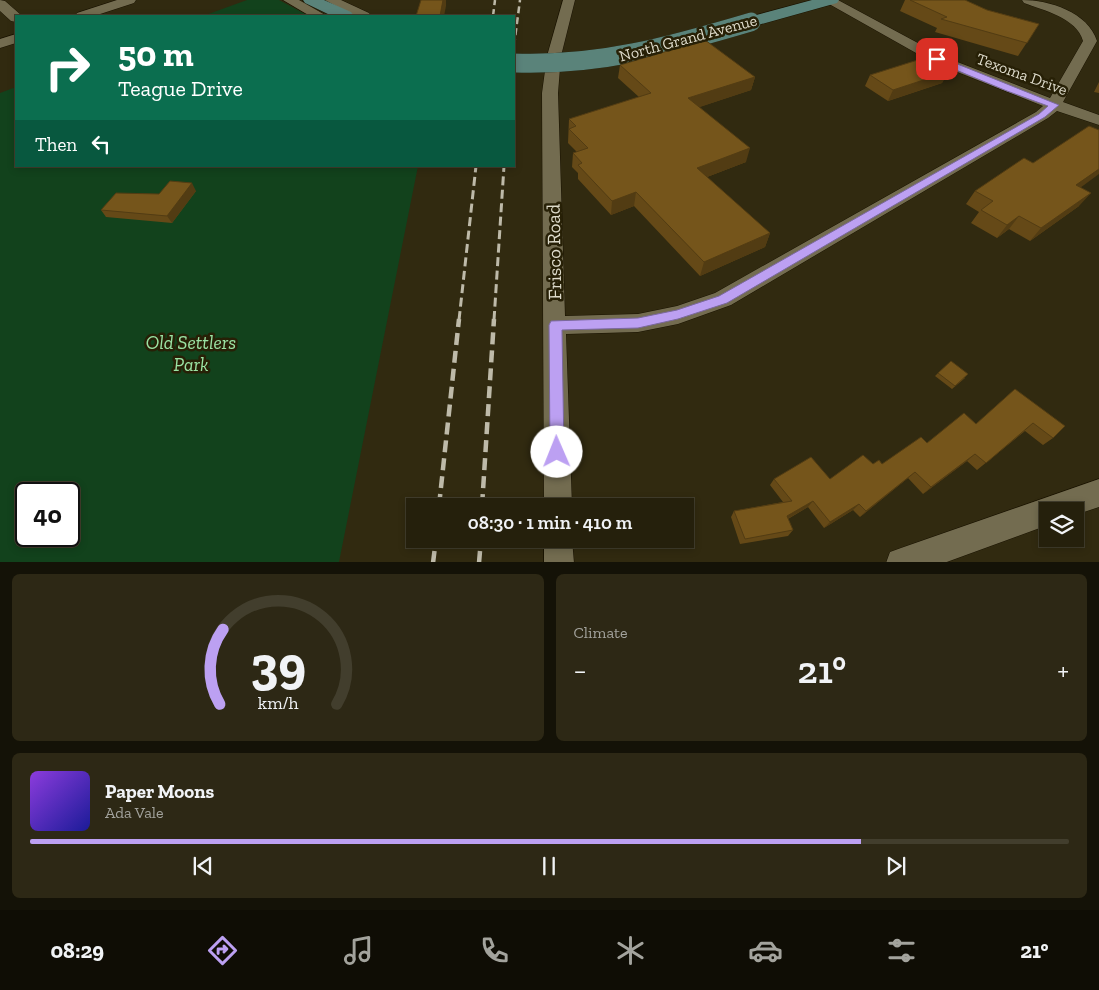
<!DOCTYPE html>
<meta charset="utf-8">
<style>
body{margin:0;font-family:"Zilla Slab",serif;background:#2d2815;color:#f1f3f6;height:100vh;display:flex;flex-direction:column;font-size:19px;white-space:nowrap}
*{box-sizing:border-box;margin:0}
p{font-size:16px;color:#a3a39d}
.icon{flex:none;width:28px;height:28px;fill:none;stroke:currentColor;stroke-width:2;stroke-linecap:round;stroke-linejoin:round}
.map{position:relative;height:562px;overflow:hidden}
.drawer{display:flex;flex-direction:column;gap:12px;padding:12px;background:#141207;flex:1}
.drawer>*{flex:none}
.guide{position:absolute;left:15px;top:15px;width:500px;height:152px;border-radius:0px;box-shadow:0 2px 8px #0003,0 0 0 1px #423e2d;background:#0b6e4f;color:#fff;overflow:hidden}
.tools{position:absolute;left:1039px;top:502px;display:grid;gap:10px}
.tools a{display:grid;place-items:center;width:45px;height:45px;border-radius:0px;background:#25200c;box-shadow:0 2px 8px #0003,0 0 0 1px #423e2d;font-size:25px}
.speed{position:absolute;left:15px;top:482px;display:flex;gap:10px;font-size:25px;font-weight:700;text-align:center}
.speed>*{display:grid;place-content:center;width:65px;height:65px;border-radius:50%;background:#25200c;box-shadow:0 2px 8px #0003,0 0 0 1px #423e2d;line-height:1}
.speed .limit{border:2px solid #111;border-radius:8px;background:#fff;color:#111}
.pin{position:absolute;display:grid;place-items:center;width:42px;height:42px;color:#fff;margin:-21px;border-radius:10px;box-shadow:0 2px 8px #0006}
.me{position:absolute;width:55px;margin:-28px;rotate:359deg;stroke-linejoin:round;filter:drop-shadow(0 0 4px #0008)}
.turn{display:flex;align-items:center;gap:18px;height:105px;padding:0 20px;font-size:22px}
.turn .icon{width:65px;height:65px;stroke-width:2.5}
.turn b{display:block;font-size:35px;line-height:42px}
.then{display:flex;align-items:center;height:48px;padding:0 20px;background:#0003;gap:10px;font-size:19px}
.big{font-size:38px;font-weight:600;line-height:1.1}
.drawer .card{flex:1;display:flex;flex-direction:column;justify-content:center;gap:8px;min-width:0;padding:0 18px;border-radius:8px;background:#2d2815}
.drawer .dial{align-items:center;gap:0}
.dial svg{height:130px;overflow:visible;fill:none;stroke:#423e2d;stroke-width:7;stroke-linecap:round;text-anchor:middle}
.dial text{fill:#f1f3f6;stroke:none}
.song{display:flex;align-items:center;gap:15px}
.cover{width:60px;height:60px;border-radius:8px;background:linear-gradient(135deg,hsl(270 70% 55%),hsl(240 70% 35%))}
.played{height:5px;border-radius:2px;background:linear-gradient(90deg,#bca0f2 80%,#423e2d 80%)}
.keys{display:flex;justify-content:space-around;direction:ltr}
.heat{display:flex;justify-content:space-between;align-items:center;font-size:28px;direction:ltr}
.drawer .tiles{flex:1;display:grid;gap:12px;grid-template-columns:1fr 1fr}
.card:last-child{grid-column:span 2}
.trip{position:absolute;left:406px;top:498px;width:288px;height:50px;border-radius:0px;background:#25200c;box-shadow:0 2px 8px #0003,0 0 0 1px #423e2d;font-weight:600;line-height:50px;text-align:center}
.menu{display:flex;height:80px;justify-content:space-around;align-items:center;background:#0f0d05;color:#a3a39d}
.menu .icon{width:35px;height:35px}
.menu .selected{color:#bca0f2}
.menu b{font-size:22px;color:#f1f3f6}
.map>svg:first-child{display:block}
.green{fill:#12421c;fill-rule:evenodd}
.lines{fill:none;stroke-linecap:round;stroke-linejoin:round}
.minor-casing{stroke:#191200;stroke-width:1}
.major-casing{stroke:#191200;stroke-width:1}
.minor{fill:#736c50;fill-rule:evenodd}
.major{fill:#5a837a;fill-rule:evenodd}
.rail-far2{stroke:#bebaa9;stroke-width:2.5;stroke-dasharray:7 4;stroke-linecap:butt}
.rail-far1{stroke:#bebaa9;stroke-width:3;stroke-dasharray:9 4.5;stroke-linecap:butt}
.rail{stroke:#bebaa9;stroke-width:4.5;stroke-dasharray:12 6;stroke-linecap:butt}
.major-bridge-casing{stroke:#191200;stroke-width:19;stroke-linecap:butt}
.major-bridge{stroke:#5a837a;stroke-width:19}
.wall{fill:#654917}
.shaded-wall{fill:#523c13}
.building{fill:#75551b;stroke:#523c13}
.route{fill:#bca0f2;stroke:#7a689d}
.labels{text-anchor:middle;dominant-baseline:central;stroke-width:5;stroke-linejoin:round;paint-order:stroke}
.far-street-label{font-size:16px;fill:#dedbcb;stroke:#272006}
.street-label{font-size:19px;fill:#dedbcb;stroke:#272006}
.park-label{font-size:19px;font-style:italic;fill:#9be4a4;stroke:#272006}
</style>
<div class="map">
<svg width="1099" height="563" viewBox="0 0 1099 563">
<rect width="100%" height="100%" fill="#312a10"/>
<path class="green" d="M247 0H279L309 16H203Z
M16 87V166H418L339 562 0 563V93ZM26 494H69V536H26Z"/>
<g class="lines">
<g class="minor-casing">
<path id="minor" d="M0 0 5 1 21 15 16 16V22L11 21 0 11Z
M117 0H136L134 3 94 16H75L77 13Z
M283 0H299L327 16H310Z
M325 0H341L369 13 371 16H354Z
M563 0H575L561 56 558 93 565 316 638 314 677 306 715 293 1036 112 1043 106 932 62 822 0H838L942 56 1050 98 1083 41C1077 18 1043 10 1024 3L1022 0C1049 0 1088 12 1097 41L1063 102 1099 115V125L1057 111 1048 118 731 305 678 324 638 332 566 334 572 506H544L542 93 547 56Z
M16 34V43L0 48V39Z
M1099 479V507L1075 515V511H1048V525L944 563H886L890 552 901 548Z
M544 539H572L574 563H544Z"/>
</g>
<g class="major-casing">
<path id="major" d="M303 0H324L351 12 354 16H332L305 3Z
M812 0H839L837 3 751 27 745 26 742 22 745 18Z"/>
</g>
<use href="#minor" class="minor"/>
<use href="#major" class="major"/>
<path class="rail-far2" d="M493 16 495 0
M514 46 520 0"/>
<path class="rail-far1" d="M459 320 476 166
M494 320 504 166"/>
<path class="rail" d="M439 506 459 319
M482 506 494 319
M433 563 436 539
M479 563 481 539"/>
<g class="major-bridge-casing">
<path id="major-bridge" d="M514 63C600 66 670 46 751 22"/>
</g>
<use href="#major-bridge" class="major-bridge"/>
</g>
<path class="wall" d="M905 0H965L987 10 1039 24 1018 56 935 32 937 28 900 11Z
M620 65 755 77 751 90 699 107 746 162 707 177 770 233 765 247 700 276 634 206 611 215 578 179V173L572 167 573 153 577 152 568 143 569 119 639 97 618 78Z
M948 72 942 83 888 101 865 86 870 75Z
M1099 82V93L1094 92Z
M1080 188 1079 206 1030 241 1009 229 997 238 971 223 979 212 966 204 975 191Z
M196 191 172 223 106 217 101 210 159 194Z
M938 373 965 378 952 389 935 376Z
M1015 389 1053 438 1043 445 1025 431 977 470 967 461 923 494 908 478 860 517 853 510 824 528 808 507 788 519 793 530 788 536 740 544 731 517 734 511 783 502 770 485 774 479H830L873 464H882L927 443 976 424Z"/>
<path class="shaded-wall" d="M443 0H446V6L444 16H440Z
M948 72 942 83 888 101 893 90Z
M755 77 751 90 685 112 688 98Z
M750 148 746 162 694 182 697 168Z
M1099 169V174L1065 199 1076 185Z
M192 183 196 191 172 223 167 216Z
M636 192 634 206 611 215 612 201Z
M1091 193 1079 206 1030 241 1041 228Z
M1019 216 1009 229 997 238 1007 225Z
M770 233 765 247 700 276 704 262Z
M975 454 967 461 923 494 931 487Z
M915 472 908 478 860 517 866 511Z
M813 501 808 507 782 522 787 516Z
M859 504 853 510 824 528 830 522Z"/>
<path class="building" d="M421 0H443L440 16H416Z
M910 0H965L987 10 1039 24 1027 43 941 19 947 17Z
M705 40 755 77 688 98 750 148 697 168 770 233 704 262 636 192 612 201 578 165 582 163 573 153 588 148 569 129 576 126 569 119 651 93 620 65Z
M924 58 948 72 893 90 870 75Z
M1089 126 1099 130V169L1076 185 1091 193 1041 228 1019 216 1007 225 981 210 993 201 975 191 1024 158 1033 163Z
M170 181 192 183 167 216 101 210 116 193 159 194Z
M951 361 968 374 955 386 938 373Z
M1015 389 1065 426 1053 438 1033 423 986 463 975 454 931 487 915 472 866 511 859 504 830 522 813 501 787 516 793 530 745 539 734 511 792 501 774 479 811 457 830 479 863 455 873 464 879 460 882 464 921 437 927 443 964 413 976 424Z"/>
<path class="route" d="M934 57H940L1059 105 1045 117 727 303 678 319 638 328 562 330 564 452 562 457 557 459 552 457 550 452 549 325 551 321 638 318 677 310 719 296 1039 114 1048 106 1007 91 934 61Z"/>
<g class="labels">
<g class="far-street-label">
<text transform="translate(688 38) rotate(-15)">North Grand Avenue</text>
<text transform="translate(1022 74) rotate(20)">Texoma Drive</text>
</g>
<g class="street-label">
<text transform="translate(554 252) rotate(-91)">Frisco Road</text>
</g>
<g class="park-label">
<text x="191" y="342">Old Settlers<tspan x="191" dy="22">Park</tspan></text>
</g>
</g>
</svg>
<div class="tools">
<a><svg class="icon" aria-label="layers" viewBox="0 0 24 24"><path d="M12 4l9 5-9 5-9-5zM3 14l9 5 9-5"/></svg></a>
</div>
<div class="speed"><div class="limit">40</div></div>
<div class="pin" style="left:937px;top:59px;background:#d93025"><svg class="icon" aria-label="arrive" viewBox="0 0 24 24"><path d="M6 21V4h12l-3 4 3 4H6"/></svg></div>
<svg class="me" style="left:557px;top:452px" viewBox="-20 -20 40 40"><circle r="19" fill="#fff"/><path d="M0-13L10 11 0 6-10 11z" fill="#bca0f2"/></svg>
<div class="trip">08:30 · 1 min · 410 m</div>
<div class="guide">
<div class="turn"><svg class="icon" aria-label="right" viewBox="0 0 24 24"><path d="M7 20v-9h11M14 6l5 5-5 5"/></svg><div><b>50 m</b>Teague Drive</div></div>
<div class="then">Then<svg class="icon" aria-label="left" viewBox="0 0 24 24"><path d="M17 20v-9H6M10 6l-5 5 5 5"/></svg></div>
</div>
</div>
<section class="drawer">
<div class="tiles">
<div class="card dial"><svg viewBox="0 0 100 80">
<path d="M14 69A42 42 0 1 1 86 69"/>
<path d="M14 69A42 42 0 0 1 16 23" stroke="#bca0f2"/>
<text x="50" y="56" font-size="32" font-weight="700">39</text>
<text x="50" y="72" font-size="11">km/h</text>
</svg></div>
<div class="card"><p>Climate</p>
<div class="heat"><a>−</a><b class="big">21°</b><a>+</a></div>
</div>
<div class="card">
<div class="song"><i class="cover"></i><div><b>Paper Moons</b><p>Ada Vale</p></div></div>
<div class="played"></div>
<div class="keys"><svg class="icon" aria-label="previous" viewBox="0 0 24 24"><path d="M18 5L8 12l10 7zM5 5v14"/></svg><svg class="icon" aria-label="pause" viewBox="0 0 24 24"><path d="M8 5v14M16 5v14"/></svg><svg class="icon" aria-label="next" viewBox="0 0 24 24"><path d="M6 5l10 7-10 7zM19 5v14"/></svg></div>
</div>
</div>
</section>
<nav class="menu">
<b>08:29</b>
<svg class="icon selected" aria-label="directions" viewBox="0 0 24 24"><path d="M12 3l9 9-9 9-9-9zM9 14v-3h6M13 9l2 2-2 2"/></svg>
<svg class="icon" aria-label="music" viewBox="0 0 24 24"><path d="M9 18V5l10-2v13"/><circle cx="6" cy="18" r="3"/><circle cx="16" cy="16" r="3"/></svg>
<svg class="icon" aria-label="phone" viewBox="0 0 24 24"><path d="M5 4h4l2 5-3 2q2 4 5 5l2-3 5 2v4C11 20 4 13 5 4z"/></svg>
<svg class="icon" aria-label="climate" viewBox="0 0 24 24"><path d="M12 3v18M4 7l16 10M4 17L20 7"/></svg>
<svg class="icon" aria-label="car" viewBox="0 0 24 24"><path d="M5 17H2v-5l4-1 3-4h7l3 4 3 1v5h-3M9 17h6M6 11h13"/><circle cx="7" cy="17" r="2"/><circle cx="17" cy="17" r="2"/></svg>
<svg class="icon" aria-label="filters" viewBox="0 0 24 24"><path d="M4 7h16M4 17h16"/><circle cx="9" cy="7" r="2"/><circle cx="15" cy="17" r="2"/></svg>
<b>21°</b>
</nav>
